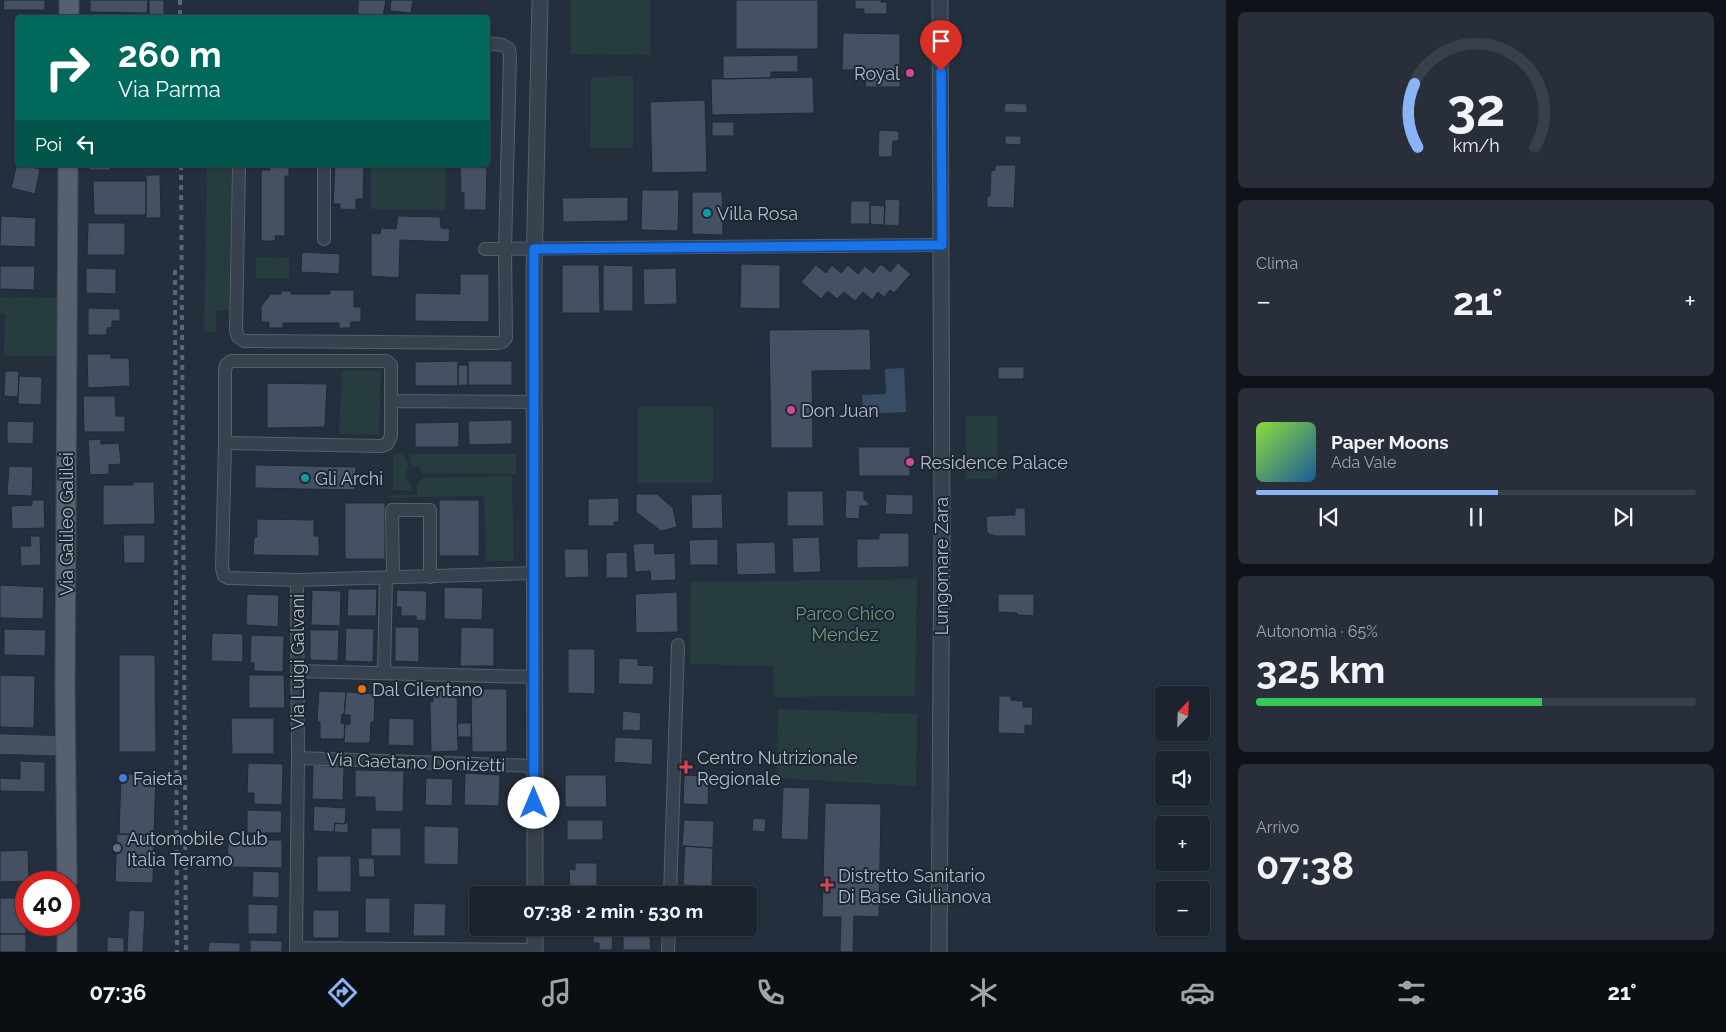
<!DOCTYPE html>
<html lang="it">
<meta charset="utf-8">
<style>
body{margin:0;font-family:Raleway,sans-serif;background:#282f3a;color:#f1f3f6;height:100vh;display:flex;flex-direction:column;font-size:19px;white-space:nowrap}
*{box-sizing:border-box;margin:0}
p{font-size:16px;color:#a0a4aa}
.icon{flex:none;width:28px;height:28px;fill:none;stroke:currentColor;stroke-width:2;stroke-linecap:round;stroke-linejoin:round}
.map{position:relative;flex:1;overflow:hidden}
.drawer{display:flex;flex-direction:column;gap:12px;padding:12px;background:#0f1319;width:500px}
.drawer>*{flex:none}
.banner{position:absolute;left:15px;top:15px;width:475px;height:152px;border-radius:5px;box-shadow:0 1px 4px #0004,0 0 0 1px #39404a;background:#00695c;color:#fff;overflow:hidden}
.needle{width:32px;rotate:23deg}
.tools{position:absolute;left:1155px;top:686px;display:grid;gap:10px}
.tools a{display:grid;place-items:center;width:55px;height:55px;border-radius:5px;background:#1b232e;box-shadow:0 1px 4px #0004,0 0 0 1px #39404a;font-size:25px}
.speed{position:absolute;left:15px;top:871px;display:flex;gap:10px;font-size:25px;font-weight:700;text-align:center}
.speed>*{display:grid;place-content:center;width:65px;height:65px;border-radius:50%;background:#1b232e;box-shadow:0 1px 4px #0004,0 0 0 1px #39404a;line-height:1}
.speed .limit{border:8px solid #d22;background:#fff;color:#111}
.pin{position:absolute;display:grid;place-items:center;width:42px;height:42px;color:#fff;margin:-51px -21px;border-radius:50% 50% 50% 0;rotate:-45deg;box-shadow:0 0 5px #0007}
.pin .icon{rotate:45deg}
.me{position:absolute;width:55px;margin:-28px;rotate:0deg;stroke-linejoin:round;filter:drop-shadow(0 0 4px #0008)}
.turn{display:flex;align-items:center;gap:18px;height:105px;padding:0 20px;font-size:22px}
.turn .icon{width:65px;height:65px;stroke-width:2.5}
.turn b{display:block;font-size:35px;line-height:42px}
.then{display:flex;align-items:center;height:48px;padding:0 20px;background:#0003;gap:10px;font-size:19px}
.big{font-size:38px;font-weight:700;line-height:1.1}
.drawer .widget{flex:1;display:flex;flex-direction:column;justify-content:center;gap:8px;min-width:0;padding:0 18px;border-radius:8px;background:#282f3a}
.drawer .dial{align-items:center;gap:0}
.dial svg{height:130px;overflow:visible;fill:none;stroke:#39404a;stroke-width:7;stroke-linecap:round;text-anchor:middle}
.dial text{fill:#f1f3f6;stroke:none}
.song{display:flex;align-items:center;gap:15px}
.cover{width:60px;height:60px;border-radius:8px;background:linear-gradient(135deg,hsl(90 70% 55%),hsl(210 70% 35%))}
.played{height:5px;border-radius:2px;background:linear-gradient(90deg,#8ab4f8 55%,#39404a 55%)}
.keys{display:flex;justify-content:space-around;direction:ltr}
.heat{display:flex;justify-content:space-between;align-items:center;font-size:28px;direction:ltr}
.charge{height:8px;border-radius:4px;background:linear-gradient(90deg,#34c759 65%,#39404a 0)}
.trip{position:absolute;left:469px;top:886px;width:288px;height:50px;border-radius:5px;background:#1b232e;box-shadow:0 1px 4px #0004,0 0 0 1px #39404a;font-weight:700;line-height:50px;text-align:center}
.menu{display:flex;height:80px;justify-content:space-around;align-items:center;background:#0b0e12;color:#a0a4aa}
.menu .icon{width:35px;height:35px}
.menu .current{color:#8ab4f8}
.menu b{font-size:22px;color:#f1f3f6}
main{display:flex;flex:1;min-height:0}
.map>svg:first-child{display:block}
.green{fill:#263c3f}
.water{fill:#394c67}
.building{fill:#455162;stroke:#1f2835}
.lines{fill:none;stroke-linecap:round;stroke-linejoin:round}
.minor-casing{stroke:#565f6c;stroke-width:14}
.tertiary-casing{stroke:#565f6c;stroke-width:17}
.secondary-casing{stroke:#565f6c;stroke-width:19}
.primary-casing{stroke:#414a57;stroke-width:21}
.minor{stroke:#38414e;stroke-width:12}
.tertiary{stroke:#38414e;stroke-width:15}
.secondary{stroke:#465061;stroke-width:18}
.primary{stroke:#56606e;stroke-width:19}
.rail{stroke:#5a6575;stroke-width:4;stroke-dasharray:5 5;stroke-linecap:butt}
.route-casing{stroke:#114b97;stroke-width:12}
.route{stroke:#1a73e8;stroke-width:9}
.hotel-dot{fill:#d1479c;stroke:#1d2633;stroke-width:2}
.culture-dot{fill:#0f9aa8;stroke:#1d2633;stroke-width:2}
.food-dot{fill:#e8710a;stroke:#1d2633;stroke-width:2}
.health-dot{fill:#e0444e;stroke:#1d2633;stroke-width:2}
.shop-dot{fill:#3f7fe0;stroke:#1d2633;stroke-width:2}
.service-dot{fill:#5c6f8a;stroke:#1d2633;stroke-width:2}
.labels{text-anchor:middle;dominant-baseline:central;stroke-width:4;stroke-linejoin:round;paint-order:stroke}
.poi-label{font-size:18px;fill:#b4bcc9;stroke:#1d2633;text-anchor:start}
.street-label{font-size:18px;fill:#b4bcc9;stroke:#1d2633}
.park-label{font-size:18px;fill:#6b9a76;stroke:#1d2633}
</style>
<main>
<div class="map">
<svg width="1226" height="952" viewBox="0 0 1226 952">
<rect width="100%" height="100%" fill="#242f3e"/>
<path class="green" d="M571 0H650V55L571 54Z
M633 76V148H590L591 77Z
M207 165H232L229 311 216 310V332L204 331Z
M371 165H446L445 210 371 209Z
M256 257 289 258V278H256Z
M0 297 59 298 58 356H4L5 314 0 313Z
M342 371H381L379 435 339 434Z
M638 407H713V483H638Z
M966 416H997V479H966Z
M393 454H403L409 467 405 473V478L411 483V490H393Z
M409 454H516V474L423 473 419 467 413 466Z
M512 476 514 561H486L484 496 388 498V495H417V484L423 478Z
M917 579 915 696 774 697 773 666 690 664 691 582Z
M778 709 917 714 916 786 777 778Z"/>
<path class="water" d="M904 368 906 412 863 414 862 395 886 394 885 369Z"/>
<path class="building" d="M4 0H45V10H3Z
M90 0H148L147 13 90 12Z
M149 0H164V16H149Z
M358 0H386L383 17 358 14Z
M391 0H413L411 13 390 11Z
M736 0H818V49H736Z
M855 0H881V2H887V14H864V9H855Z
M843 33 900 34V87H865L866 70H842Z
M798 55V72H771V78L723 79V56Z
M813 77 814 113 712 115 711 79Z
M705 100 707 172 652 173 650 102Z
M1005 103 1027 104V113L1004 112Z
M712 122H734V136H712Z
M879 130 899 131V141H893L892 157H878Z
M1005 136H1021V145L1005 144Z
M17 164 40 169 35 194 11 188Z
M89 165H110V170H89Z
M270 165H289V176H285V236H275L276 241H261V170H270Z
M335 165H364L363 199H356V210L340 209V204H333Z
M487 165 486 210H464V193L461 192 460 166Z
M995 165H1016L1014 208 987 207V196H990L991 171 995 170Z
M146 175H160L161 218H146Z
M93 181H146V215H94Z
M642 190H679L678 231 641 230Z
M692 192H722L723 235 692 234Z
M628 197V221L563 222 562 198Z
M885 199 900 200 899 226 884 225Z
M851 201H870V224H850Z
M870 205 885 206 884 225 870 224Z
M1 216 36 218 35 247 0 246Z
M398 216 440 217 441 228 450 229 449 242 400 240 399 278 371 276V233L380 234 381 228 396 229Z
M88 223H125V255H87Z
M302 252 340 254 339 274 301 272Z
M898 263 911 274 894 293 890 290 884 297 878 292 872 300 863 292 855 301 844 292 837 299 828 291 821 299 801 282 816 265 826 273 832 265 841 273 848 265 858 274 865 266 873 273 881 264 890 272Z
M741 264 780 265V309L740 308Z
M562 265H599L600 313H562Z
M603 265 633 266V311H603Z
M0 266H35L34 290 0 289Z
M86 268 116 269V294L86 293Z
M676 268 677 304 644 305 643 269Z
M460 274H489V322L415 321V293L460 294Z
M330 290H354V307H361V322H351L350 328H339V323H283V328H269V322H261V306L271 294H281V291H291V294H330Z
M88 308 120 309V321H112V327L107 328V335H88Z
M870 329 871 370 812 371 813 448H771L769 330Z
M87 354H111V358H129L130 386 88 388Z
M458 361V386H415V362Z
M468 361H512V385H468Z
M458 365H468V385L458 386Z
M998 367H1024V379H998Z
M5 371H19L18 397 4 396Z
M19 376 42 377 41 405 18 404Z
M267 383 327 384 325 427 267 428Z
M83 396H115L116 416H125V432H84Z
M512 420V444L469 445 468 421Z
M7 421 34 422 33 444 7 443Z
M459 422V447H415V423Z
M101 439V444L119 443 121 464 109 465V474L90 475 88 440Z
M858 447H910V476H859Z
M255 465 356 467 355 490 255 488Z
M9 466 33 467 32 496 7 495Z
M133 482H154L155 524 103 525V485H133Z
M846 490 864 491V500H866L869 504 867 506H860L859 519 845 518Z
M787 491H823L824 526H787Z
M636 494H657L673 508 677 527 661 531 636 512Z
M722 494 723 528 692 529 691 495Z
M886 494 913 495V515L885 514Z
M619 498V522H614V526H588V499Z
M32 500H44L45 528 12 529 11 506 32 505Z
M439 500H479V556H439Z
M345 503H385V559H345Z
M1015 508H1025L1026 536H996L989 534 987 532 986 519 988 516 1015 515Z
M257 519 314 520V536H319V556L253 555 254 537H257Z
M879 533H909V567L857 568V539H879Z
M123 535H145V563H124Z
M30 536H40L41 565 21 566 20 546H31Z
M819 537 821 572 793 573 792 538Z
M718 539V565H690L689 540Z
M775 542 776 574 737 575 736 543Z
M654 543 655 554 675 553 676 580 651 581 650 571 635 572 633 544Z
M564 549H588L589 577 565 578Z
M627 552 628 578H606V553Z
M0 585 44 587 43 619 0 618Z
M444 587 483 588 482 620 444 619Z
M348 589H377L376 616H347Z
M312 590 341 591 340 626 311 625Z
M397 590 427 591 426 621 416 620V616H401V607H396Z
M677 592 678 632 636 633 635 594Z
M247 594 279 595 278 627 246 625Z
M998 594H1034V616L1018 615 1017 613 998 612Z
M395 627H419V662L395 661Z
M461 627 494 628V666H460Z
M346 628 374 629 373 662 345 661Z
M4 629 46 630 45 656 4 655Z
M310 630H339L338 661 310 660Z
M212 633 243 634V662L211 661Z
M251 635 284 636 283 672 254 671V663H250Z
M568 649H595V694L568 693Z
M119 655H155L156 752H119Z
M619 658 638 659V665L654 666 653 685 618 684Z
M0 675 35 676 34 728 0 727Z
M249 675H284L285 708H249Z
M471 689H507V752H472Z
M319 691 346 692 344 715 342 714 341 723 345 724 344 739H320V722L317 721Z
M433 691H457L458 751 431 752 430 702H433Z
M346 692 375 694 374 722H371L370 743H344L345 724H350V715H344Z
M999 696H1011V700L1023 701V707H1033L1032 726 1025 725V734L998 733Z
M623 711 641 713 640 731 622 730Z
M231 718H274V754H232Z
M389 718 414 719V746L388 745Z
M457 723H471V737H458Z
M615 737 653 739 652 765 614 762Z
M20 761 45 762V792L0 791V778L20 779Z
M248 763 283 764 282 805 254 804V793H247Z
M313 765 344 767 343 800 312 799Z
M355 770 404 771 403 812 375 811V797H355Z
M465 773 500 775 499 806 464 805Z
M121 774 156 775 154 835 119 834Z
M565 775H606L607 807H565Z
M684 775 709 776 708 805 683 804Z
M426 778 453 779 452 806 425 805Z
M783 787 810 788 808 840 781 839Z
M825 803 881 804 879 917 854 916 853 952H840L841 917H822Z
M314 806 346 808 345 824 335 823 334 832 313 831Z
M247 810 282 811 281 833H247Z
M753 818 766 819 765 832 752 831Z
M567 820H603V840H567Z
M684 820 714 821 713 848 682 846Z
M345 822 348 823V833L334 832 335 823 345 824Z
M424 826 459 827 458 865 424 864Z
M371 828H401V856H371Z
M117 834 154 835 153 883 115 882Z
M238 840H282V868L227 867 228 843H238Z
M685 846 713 848 712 886 683 885Z
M28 850 29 881 0 882V851Z
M317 856H351V892H317Z
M358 858H374L375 877H359Z
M575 863H597V889L570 890 569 869 575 870Z
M253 871 279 872V898L252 897Z
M473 896 478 897V928H510V938L471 937Z
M0 898H25L26 934H0Z
M365 898H390V933H365Z
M414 903 446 904 445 936H413Z
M248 904 278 905 277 934H248Z
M129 910 145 911 143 952H127Z
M313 910H339V938H313Z
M623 928H644L645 936H650L651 950H623Z
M593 929 613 930 612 950H599V943H593Z
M0 934H26V952H0Z
M107 937 124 938V952H107Z
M250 940 282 941V952H250Z
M209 942 240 943V952H208Z"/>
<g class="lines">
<g class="minor-casing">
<path id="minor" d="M239 165 236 331 238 337 244 341 497 343 502 342 506 338 505 249 510 57 509 49 502 45 488 43
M324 239V165
M485 249 942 245
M231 361H386L391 365V436L387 444 381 446 225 443V372L226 365Z
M391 401 535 402
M225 443 222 568 224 576 228 578 297 580 534 573
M393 577 392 510H430V577
M297 671 534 677
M384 673 386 577
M298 758 534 766
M670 895 678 645
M296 948 535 950
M296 952 298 758 297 580
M668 952 669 928"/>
</g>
<g class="tertiary-casing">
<path id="tertiary" d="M535 895 534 272 540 0
M535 928V952
M939 952 942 527 940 0"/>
</g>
<g class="secondary-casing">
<path id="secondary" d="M0 744 65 746"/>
</g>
<g class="primary-casing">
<path id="primary" d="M69 0V18
M67 882 65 687 68 165
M67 952V925"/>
</g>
<use href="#minor" class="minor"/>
<use href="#tertiary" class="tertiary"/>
<use href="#secondary" class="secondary"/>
<use href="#primary" class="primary"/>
<path class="rail" d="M180 0V18
M181 165 186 952
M175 270 177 952"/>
</g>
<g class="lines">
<g class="route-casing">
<path id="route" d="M534 803V249L942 245 941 71"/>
</g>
<use href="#route" class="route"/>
</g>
<g class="hotel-dot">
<circle cx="910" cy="73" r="5"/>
<circle cx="791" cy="410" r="5"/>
<circle cx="910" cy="462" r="5"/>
</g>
<g class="culture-dot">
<circle cx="707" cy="213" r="5"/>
<circle cx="305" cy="478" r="5"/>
</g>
<circle class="food-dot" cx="362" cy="689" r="5"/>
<g class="health-dot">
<path d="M683.5 759.5h5v5h5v5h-5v5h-5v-5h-5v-5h5z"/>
<path d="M824.5 877.5h5v5h5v5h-5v5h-5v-5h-5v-5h5z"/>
</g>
<circle class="shop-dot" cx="123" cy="778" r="5"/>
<circle class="service-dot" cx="117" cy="848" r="5"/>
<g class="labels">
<g class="poi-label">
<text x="900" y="73" text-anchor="end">Royal</text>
<text x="717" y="213">Villa Rosa</text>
<text x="801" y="410">Don Juan</text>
<text x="920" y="462">Residence Palace</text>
<text x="315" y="478">Gli Archi</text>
<text x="372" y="689">Dal Cilentano</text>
<text x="697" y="757">Centro Nutrizionale<tspan x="697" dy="21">Regionale</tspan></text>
<text x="133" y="778">Faieta</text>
<text x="127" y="838">Automobile Club<tspan x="127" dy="21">Italia Teramo</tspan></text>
<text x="838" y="875">Distretto Sanitario<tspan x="838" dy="21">Di Base Giulianova</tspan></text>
</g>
<g class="street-label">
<text transform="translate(66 524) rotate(-90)">Via Galileo Galilei</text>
<text transform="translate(941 566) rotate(-90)">Lungomare Zara</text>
<text transform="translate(297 662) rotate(-90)">Via Luigi Galvani</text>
<text transform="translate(416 762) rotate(2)">Via Gaetano Donizetti</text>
</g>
<g class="park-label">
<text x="845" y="613">Parco Chico<tspan x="845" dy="21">Mendez</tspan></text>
</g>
</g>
</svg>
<div class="tools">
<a><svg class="needle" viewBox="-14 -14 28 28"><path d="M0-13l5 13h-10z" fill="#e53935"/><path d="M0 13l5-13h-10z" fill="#a0a4aa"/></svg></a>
<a><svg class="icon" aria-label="sound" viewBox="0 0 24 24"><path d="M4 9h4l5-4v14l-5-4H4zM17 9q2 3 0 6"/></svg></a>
<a>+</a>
<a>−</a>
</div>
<div class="speed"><div class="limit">40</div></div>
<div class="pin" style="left:941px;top:71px;background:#d93025"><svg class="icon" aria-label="arrive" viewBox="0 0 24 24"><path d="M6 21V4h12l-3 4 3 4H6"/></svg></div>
<svg class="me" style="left:534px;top:803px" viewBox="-20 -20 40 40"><circle r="19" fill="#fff"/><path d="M0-13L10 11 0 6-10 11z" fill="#1a73e8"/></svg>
<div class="trip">07:38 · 2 min · 530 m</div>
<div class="banner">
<div class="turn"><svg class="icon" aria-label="right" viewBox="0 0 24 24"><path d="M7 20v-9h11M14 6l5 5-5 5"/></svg><div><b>260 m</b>Via Parma</div></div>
<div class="then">Poi<svg class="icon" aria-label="left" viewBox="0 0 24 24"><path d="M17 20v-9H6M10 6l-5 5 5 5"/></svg></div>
</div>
</div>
<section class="drawer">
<div class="widget dial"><svg viewBox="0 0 100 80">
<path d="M14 69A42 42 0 1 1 86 69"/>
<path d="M14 69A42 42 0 0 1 12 30" stroke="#8ab4f8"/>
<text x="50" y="56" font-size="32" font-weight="700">32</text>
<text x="50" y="72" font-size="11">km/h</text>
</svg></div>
<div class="widget"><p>Clima</p>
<div class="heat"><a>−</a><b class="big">21°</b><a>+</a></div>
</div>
<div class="widget">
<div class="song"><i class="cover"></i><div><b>Paper Moons</b><p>Ada Vale</p></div></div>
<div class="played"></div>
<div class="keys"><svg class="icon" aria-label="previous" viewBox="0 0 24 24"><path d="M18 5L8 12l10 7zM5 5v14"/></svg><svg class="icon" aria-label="pause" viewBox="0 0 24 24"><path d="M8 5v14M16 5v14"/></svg><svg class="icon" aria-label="next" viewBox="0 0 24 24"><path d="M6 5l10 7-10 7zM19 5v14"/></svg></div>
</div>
<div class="widget"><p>Autonomia · 65%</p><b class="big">325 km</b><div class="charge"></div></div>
<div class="widget"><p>Arrivo</p><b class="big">07:38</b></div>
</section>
</main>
<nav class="menu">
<b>07:36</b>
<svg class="icon current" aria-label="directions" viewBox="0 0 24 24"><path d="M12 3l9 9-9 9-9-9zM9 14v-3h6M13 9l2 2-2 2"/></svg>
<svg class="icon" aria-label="music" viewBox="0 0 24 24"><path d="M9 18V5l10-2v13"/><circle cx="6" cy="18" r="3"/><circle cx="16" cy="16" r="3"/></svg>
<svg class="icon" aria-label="phone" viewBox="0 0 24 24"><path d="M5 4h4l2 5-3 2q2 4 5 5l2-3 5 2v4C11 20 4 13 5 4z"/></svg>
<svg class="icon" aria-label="climate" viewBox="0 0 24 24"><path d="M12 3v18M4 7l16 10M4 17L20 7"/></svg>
<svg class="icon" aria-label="car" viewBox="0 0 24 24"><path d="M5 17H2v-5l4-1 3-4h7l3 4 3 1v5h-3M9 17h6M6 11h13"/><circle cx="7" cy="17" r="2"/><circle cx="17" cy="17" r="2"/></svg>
<svg class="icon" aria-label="filters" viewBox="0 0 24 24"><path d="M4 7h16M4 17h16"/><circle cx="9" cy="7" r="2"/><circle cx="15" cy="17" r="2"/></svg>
<b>21°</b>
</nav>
